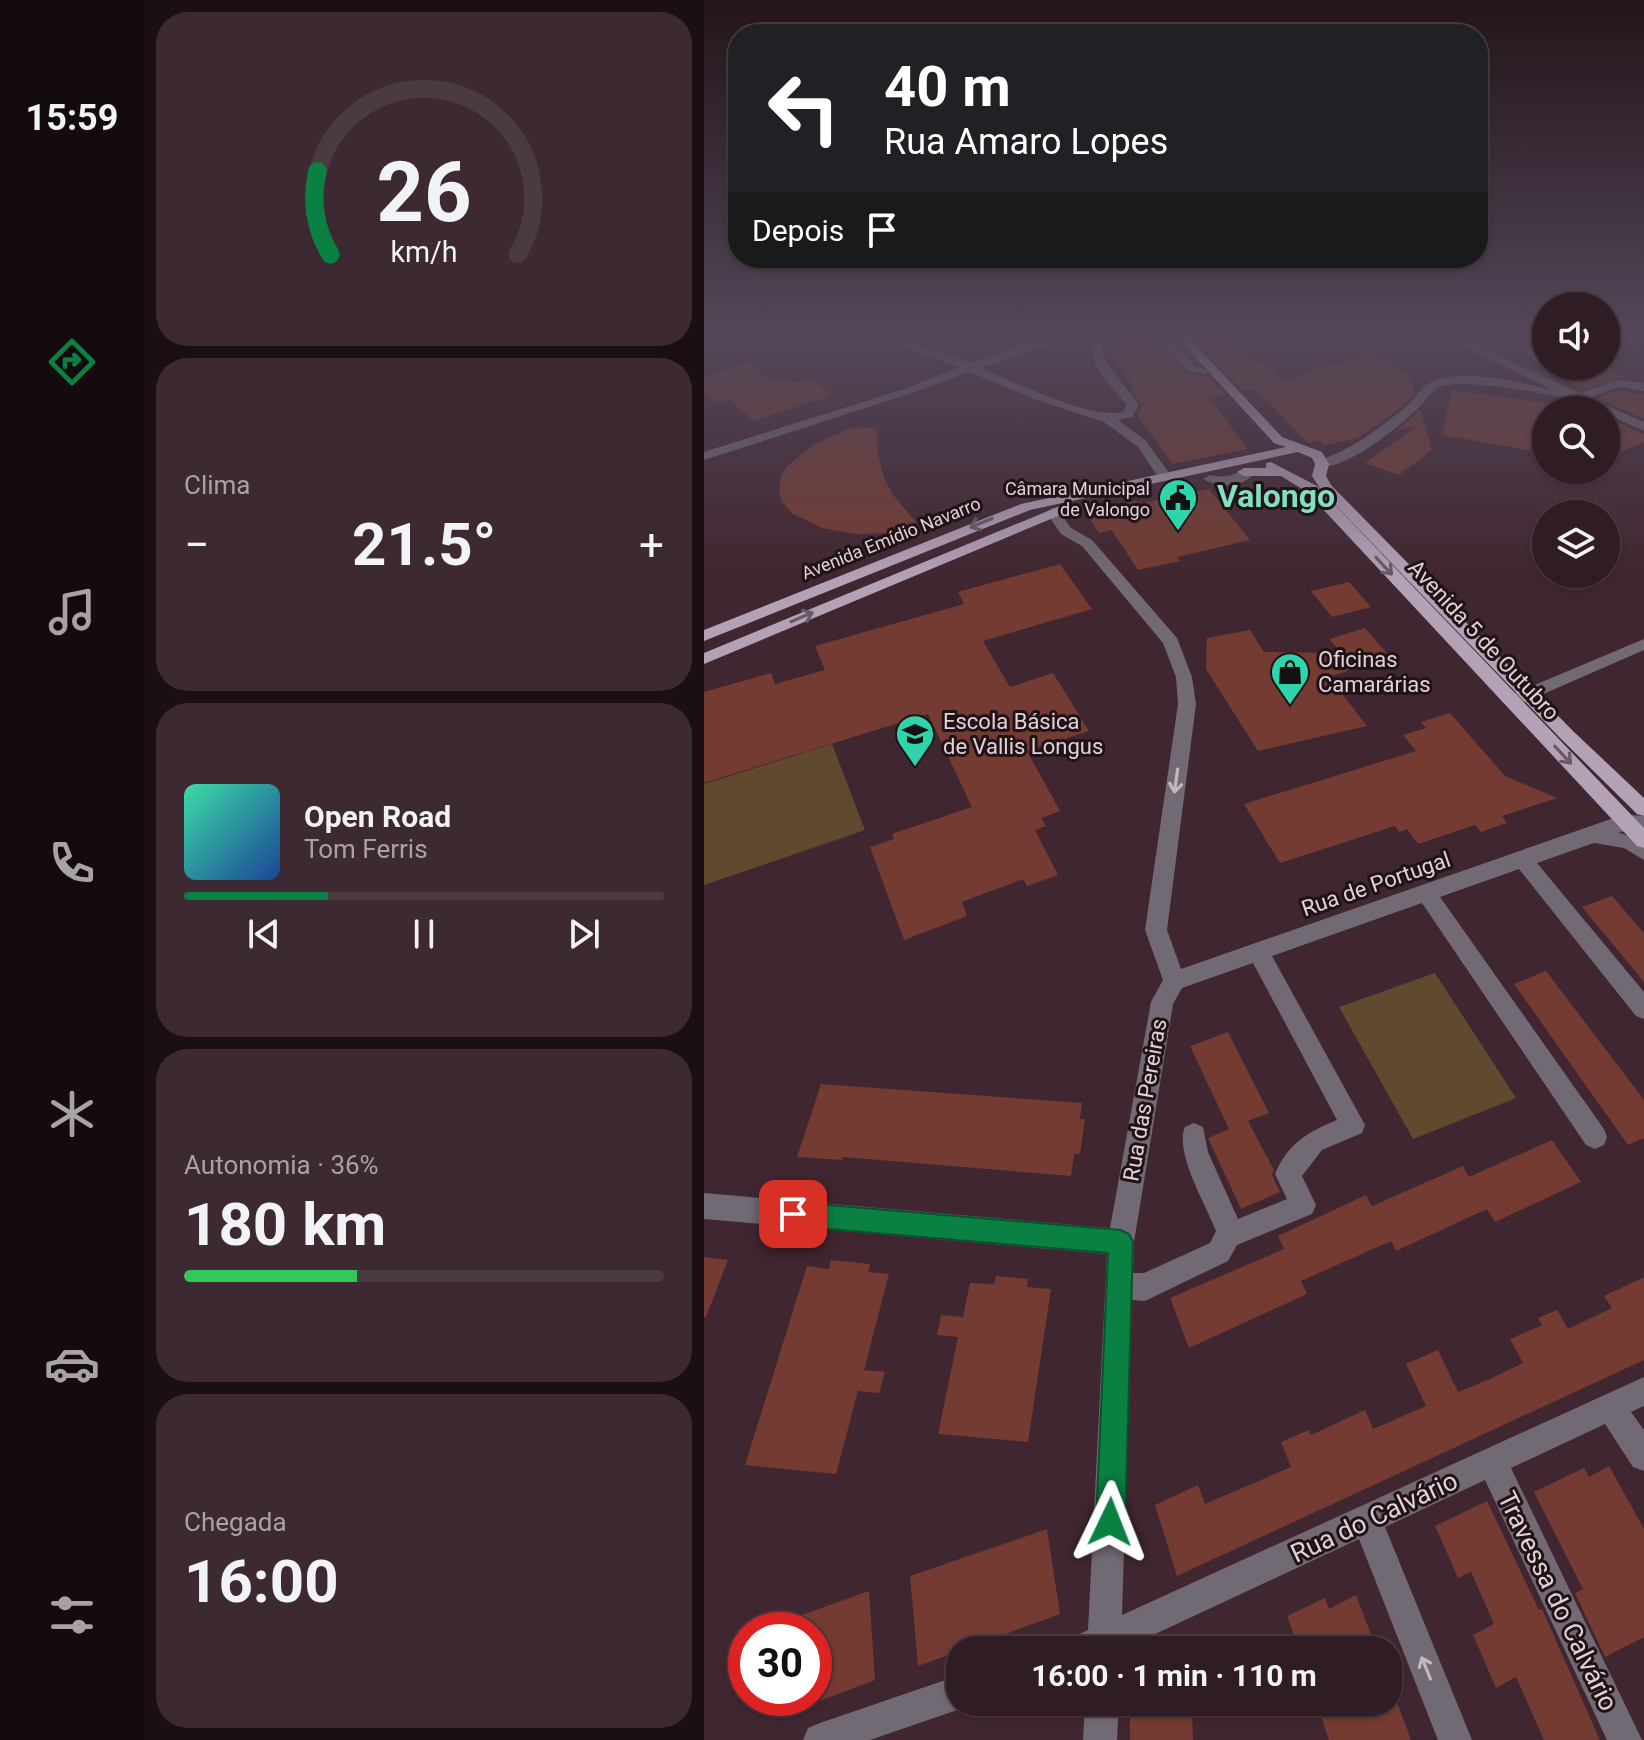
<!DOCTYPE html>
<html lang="pt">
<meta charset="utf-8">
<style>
body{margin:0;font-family:Roboto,sans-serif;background:#3c2931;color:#f1f3f6;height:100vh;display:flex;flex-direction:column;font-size:30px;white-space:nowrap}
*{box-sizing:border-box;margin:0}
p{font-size:26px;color:#a8a1a6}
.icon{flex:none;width:44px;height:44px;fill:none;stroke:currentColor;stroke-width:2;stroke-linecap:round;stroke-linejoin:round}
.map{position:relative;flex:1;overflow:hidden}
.sheet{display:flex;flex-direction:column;gap:12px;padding:12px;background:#1a0f14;width:560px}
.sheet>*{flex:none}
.banner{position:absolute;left:24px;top:24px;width:760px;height:244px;border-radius:32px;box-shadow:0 2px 6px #0004,0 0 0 2px #4b3a41;background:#202124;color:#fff;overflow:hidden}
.controls{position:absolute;left:828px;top:292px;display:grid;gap:16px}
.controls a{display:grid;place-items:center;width:88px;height:88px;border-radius:50%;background:#301c24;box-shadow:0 2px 6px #0004,0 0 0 2px #4b3a41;font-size:40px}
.speed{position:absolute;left:24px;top:1612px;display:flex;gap:16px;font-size:40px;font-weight:700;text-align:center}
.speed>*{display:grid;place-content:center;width:104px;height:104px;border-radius:50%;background:#301c24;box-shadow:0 2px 6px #0004,0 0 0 2px #4b3a41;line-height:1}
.speed .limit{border:12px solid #d22;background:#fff;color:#111}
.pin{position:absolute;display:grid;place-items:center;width:68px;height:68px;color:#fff;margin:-34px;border-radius:16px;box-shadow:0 4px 12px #0006}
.me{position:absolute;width:88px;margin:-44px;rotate:2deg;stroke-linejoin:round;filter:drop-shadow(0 0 6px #0008)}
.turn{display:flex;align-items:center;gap:28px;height:168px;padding:0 24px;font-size:36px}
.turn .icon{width:104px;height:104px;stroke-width:2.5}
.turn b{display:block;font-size:56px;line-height:68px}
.then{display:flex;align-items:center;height:76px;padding:0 24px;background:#0003;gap:16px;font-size:30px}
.big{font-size:60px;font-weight:700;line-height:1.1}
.sheet .tile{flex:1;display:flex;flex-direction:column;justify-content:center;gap:12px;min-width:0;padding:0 28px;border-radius:32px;background:#3c2931}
.sheet .dial{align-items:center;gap:0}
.dial svg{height:208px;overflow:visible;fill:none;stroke:#4b3a41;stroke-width:7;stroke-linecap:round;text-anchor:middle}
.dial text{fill:#f1f3f6;stroke:none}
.song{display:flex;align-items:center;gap:24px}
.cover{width:96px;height:96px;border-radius:12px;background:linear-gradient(135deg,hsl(160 70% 55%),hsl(220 70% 35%))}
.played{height:8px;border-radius:4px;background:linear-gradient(90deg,#0b8043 30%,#4b3a41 30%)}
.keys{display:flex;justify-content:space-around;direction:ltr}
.heat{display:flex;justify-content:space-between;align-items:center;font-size:44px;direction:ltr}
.charge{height:12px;border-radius:6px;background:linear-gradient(90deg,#34c759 36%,#4b3a41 0)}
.trip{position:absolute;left:242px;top:1636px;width:456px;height:80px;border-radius:32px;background:#301c24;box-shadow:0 2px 6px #0004,0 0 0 2px #4b3a41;font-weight:700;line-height:80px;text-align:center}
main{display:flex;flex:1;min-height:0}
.menu{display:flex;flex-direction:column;width:144px;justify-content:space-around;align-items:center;background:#130b0e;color:#a8a1a6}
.menu .icon{width:56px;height:56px}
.menu .active{color:#0b8043}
.menu b{font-size:36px;color:#f1f3f6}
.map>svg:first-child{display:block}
.green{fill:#61492f}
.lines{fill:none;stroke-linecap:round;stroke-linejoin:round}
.stream{stroke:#1a113e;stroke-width:5}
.building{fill:#733b31}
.minor{fill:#716973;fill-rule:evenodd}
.major{fill:#b3a1b6;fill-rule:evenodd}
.oneway{stroke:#695a66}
.oneway2{stroke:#c6b7bd}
.route{fill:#0b8043;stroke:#07532c;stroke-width:2}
.labels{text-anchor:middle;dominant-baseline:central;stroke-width:6;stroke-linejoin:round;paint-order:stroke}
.far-poi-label{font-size:18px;fill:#e2d1d6;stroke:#1f1317;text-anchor:end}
.far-street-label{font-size:18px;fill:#e2d1d6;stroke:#1f1317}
.street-label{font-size:22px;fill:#e2d1d6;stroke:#1f1317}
.poi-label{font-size:22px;fill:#e2d1d6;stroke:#1f1317;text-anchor:start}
.near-street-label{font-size:26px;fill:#e2d1d6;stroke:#1f1317}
.far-town-label{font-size:32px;font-weight:bold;fill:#82dfc0;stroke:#1f1317}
</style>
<main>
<nav class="menu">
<b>15:59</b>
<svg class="icon active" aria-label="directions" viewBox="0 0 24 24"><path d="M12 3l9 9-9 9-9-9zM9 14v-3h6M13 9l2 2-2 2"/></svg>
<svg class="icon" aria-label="music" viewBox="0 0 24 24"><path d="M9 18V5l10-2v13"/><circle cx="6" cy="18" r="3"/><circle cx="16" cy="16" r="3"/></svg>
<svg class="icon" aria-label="phone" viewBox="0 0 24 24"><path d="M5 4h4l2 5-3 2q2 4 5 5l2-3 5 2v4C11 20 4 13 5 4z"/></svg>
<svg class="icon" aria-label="climate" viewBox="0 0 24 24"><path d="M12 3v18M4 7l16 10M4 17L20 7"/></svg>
<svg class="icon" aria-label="car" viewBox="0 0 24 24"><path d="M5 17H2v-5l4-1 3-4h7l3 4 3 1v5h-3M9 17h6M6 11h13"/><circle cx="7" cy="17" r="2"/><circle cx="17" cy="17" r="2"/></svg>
<svg class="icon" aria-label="filters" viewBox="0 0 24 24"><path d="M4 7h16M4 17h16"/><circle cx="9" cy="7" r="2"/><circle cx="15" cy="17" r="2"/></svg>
</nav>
<section class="sheet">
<div class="tile dial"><svg viewBox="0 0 100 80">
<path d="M14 69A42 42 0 1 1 86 69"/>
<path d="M14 69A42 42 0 0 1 9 37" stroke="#0b8043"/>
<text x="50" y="56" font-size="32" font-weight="700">26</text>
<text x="50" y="72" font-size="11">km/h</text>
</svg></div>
<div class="tile"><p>Clima</p>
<div class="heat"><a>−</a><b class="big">21.5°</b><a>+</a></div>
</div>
<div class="tile">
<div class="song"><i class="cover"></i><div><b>Open Road</b><p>Tom Ferris</p></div></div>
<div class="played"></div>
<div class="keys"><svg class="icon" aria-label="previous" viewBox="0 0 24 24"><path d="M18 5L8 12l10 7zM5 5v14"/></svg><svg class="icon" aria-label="pause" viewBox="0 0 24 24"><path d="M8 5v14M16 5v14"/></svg><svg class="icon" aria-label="next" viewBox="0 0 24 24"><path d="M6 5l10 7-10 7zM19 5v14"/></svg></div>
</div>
<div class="tile"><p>Autonomia · 36%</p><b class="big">180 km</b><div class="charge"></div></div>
<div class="tile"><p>Chegada</p><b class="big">16:00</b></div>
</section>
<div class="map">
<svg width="940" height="1740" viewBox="0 0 940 1740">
<rect width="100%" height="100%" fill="#402630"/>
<path class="green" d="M128 744 161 830 0 885V784Z
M731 973 812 1098 709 1139 635 1007Z"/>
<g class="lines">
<path class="stream" d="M932 334 940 345"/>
</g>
<path class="building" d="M409 334H447L482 374 505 376 522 395 505 398 544 449 469 464 433 415 438 405 427 390 431 388 401 350Z
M485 334H515L523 343 528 342 538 351 541 350 555 364 561 363 581 382 625 363 630 366 665 353 705 373 711 393 696 408 654 438 621 445 616 440 604 443 551 389 539 391Z
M46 362 70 382 83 377 90 383 106 378 129 395 50 421 25 399 13 403 0 392V376Z
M852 366H905L919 378 876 390Z
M748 390 842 403V437L825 450 738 435Z
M915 390 940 395V419L893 398Z
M716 410 728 450 695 475 661 463 713 426 694 430Z
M902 417 940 434V442L917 452 902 446Z
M159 427 173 429V450L180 478 189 495 212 522 190 533 152 534 118 528 89 514 78 502 75 492 77 476 84 465 111 444 145 429Z
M505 489 546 540 473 557 476 561 434 570 408 530 395 533 381 511 432 501 435 504Z
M356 564 388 609 279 641 306 687 349 673 385 731 323 751 356 811 337 818 342 826 331 830 354 875 323 886 319 879 258 902 263 916 200 940 166 847 190 839 188 834 268 807 224 714 0 783V692L67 673 71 684 121 670 111 646 260 604 254 592Z
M645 582 667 607 628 617 607 591Z
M661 628 686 657 625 677 663 726 554 751 502 669 503 638 546 630 560 652 638 653 625 639Z
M746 713 801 776 853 798 798 816 803 823 777 832 771 825 714 844 703 829 695 832 691 826 576 863 540 804 712 751 699 735 722 728 717 722Z
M908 896 940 933V982L878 907Z
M842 971 940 1100V1138L924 1145 810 984Z
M524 1032 565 1113 544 1121 570 1170 568 1175 576 1192 537 1209 504 1138 525 1129 486 1046Z
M117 1084 378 1103 376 1119H381L376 1154H370L367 1176 139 1157 138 1160 93 1157Z
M848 1140 877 1182 791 1222 783 1209 692 1251 687 1241 597 1281 603 1294 485 1348 466 1298 580 1249 574 1236 662 1195 668 1206 759 1166 765 1177Z
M0 1257 24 1260 2 1317H0Z
M127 1260 166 1264 164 1272 185 1274 160 1370 181 1372 175 1393 154 1391 132 1474 41 1465 103 1266 125 1269Z
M292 1276 324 1279 323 1287 347 1289 324 1442 234 1434 254 1337 233 1335 237 1315 259 1317 266 1283 290 1284Z
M940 1277V1360L473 1576 451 1505 494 1485 501 1504 587 1467 577 1442 605 1430 607 1435 661 1410 669 1429 722 1406 702 1364 734 1350 754 1392 786 1379 819 1363 806 1339 838 1325 834 1318 853 1310 864 1329 908 1308 900 1296Z
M905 1466 940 1529V1637L901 1657 871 1593 879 1589 830 1492 880 1468 885 1477Z
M783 1501 835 1610 838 1609 896 1740H840L812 1677 792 1688 769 1635 790 1624 767 1572 754 1578 731 1526Z
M343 1529 356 1614 214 1666 206 1576Z
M165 1591 171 1680 110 1703V1630H65L64 1627Z
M652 1595 673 1650H595L583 1616 621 1598 625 1609Z
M612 1702H693L707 1740H625Z
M488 1714 489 1740H426V1718Z"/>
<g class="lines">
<path class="minor" d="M166 334H182L266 363C302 350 341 334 379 334L276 368C309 381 386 420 419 412L423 405C405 382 376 361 396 334H406L398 347 399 358 435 405 428 417 414 420 442 441 468 477 456 480 434 447 400 422 333 400 265 372 211 392 0 460V452L203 388 256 367Z
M450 334H461L492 367 503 370V374L484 372Z
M732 334H746L876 393 914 380 940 383V391L915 387 885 398 940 422V431L902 414V410C889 410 880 402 867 399 843 394 753 376 734 388 724 394 717 407 708 414 688 432 641 470 613 467V461C645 451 672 431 698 410 709 402 718 385 730 381 766 368 811 383 847 389Z
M801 334H813L842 359V366L846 367H838Z
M544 468 551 472C541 488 513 488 499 479L506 475C523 479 530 474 544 468Z
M349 508 354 509 367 528 388 540 473 638 488 677 492 704 463 930 477 969 907 819 927 815 940 816V830L914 832 940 842V860L920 848 890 843 833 863 940 992V1019L932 1016 815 869 736 897 900 1129 903 1137 900 1145 891 1149 882 1145 718 903 568 956 661 1125 658 1133 618 1150 598 1176 612 1205 608 1214 533 1245 524 1261 441 1301 428 1300 418 1615 940 1377V1406L927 1412 940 1430V1471L929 1467 901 1424 807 1468 938 1740H903L781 1480 681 1527 768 1740H734L655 1539 417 1650H362L367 1638 384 1630 403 1254 0 1219V1193L406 1228 447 1002 459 980 441 930 474 704 472 677 459 643 378 546 357 534 342 512ZM549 963 633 1120C604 1132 584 1143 571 1174L583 1199 534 1219 504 1152 499 1127 490 1123 481 1127C470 1152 502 1205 512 1231L506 1243 440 1273H429L430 1242 469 1004 478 988Z
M940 639V650L814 705H802L799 701 802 697Z
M256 1675V1702H269L256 1709 166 1740H99L104 1728 116 1723Z
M381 1702H415L413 1740H379Z"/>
<path class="major" d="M470 334H481L578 437 618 452 625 464 622 476 627 485 869 731 940 798V816L933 814 857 739 617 490 608 476 611 464 608 458 594 452 326 510 0 641V630L317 504 582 447 570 443Z
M567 462 613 486 940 828V848L933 846 603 492 577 476H540L533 472 540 468H562V463Z
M356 506 361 507V513L0 664V653Z"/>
</g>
<defs><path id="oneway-shaft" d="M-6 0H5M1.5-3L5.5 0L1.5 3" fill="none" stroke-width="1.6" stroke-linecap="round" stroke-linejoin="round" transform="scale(2)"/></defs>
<g class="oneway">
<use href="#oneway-shaft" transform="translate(277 523) rotate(158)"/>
<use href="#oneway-shaft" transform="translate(680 566) rotate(47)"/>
<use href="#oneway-shaft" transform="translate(98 617) rotate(-23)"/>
<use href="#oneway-shaft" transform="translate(859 755) rotate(47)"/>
</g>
<g class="oneway2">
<use href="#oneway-shaft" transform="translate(472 781) rotate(98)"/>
<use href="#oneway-shaft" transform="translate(722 1668) rotate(-112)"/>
</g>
<linearGradient id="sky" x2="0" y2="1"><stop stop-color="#23151a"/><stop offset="0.58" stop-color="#534759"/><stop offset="1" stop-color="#534759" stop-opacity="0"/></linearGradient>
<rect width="940" height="578" fill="url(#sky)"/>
<path class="route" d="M89 1202 417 1230 425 1234 429 1242 421 1522 416 1532 406 1536 396 1532 392 1522 404 1253 89 1226 81 1222 77 1214 81 1205Z"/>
<defs>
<g id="civic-pin" transform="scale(2)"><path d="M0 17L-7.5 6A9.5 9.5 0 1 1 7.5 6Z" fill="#2ed4aa" stroke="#1f1317"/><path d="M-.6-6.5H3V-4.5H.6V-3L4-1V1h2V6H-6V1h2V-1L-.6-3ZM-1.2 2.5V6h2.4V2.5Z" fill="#111"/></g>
<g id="shop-pin" transform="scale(2)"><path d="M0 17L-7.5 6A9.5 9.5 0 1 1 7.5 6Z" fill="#2ed4aa" stroke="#1f1317"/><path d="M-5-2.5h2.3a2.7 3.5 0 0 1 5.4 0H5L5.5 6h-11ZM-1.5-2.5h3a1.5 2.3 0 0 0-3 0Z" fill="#111"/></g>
<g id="school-pin" transform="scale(2)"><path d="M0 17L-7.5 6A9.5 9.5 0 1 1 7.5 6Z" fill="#2ed4aa" stroke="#1f1317"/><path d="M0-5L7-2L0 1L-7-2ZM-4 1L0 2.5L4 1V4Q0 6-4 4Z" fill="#111"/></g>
</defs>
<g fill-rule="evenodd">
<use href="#civic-pin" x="474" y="498"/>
<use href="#shop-pin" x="586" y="672"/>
<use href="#school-pin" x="211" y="734"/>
</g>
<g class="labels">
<g class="far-poi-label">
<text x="446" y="488">Câmara Municipal<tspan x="446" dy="21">de Valongo</tspan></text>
</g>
<g class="far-street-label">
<text transform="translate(187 538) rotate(-22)">Avenida Emídio Navarro</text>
</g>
<g class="street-label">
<text transform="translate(780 640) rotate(47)">Avenida 5 de Outubro</text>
<text transform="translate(672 884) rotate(-19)">Rua de Portugal</text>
<text transform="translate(441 1100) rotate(-80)">Rua das Pereiras</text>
</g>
<g class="poi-label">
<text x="614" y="659">Oficinas<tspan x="614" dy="25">Camarárias</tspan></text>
<text x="239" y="721">Escola Básica<tspan x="239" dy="25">de Vallis Longus</tspan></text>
</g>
<g class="near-street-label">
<text transform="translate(670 1517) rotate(-25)">Rua do Calvário</text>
<text transform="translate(854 1601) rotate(64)">Travessa do Calvário</text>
</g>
<g class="far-town-label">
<text x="572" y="496">Valongo</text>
</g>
</g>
</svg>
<div class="controls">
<a><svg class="icon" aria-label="sound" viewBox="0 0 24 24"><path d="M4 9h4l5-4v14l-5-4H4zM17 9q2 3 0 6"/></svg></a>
<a><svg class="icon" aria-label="search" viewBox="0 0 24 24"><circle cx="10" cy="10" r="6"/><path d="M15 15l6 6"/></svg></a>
<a><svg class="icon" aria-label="layers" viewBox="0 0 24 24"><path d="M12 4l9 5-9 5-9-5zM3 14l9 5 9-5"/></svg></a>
</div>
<div class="speed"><div class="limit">30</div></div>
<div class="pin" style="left:89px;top:1214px;background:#d93025"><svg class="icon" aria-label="arrive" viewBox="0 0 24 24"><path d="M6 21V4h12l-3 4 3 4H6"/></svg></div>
<svg class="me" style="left:406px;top:1522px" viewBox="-20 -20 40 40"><path d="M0-17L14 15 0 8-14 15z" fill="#0b8043" stroke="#fff" stroke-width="4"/></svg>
<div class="trip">16:00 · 1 min · 110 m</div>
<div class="banner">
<div class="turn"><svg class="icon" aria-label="left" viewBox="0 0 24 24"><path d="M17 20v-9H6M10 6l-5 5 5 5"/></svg><div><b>40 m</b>Rua Amaro Lopes</div></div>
<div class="then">Depois<svg class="icon" aria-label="arrive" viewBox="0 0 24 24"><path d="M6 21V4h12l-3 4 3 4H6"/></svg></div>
</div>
</div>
</main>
